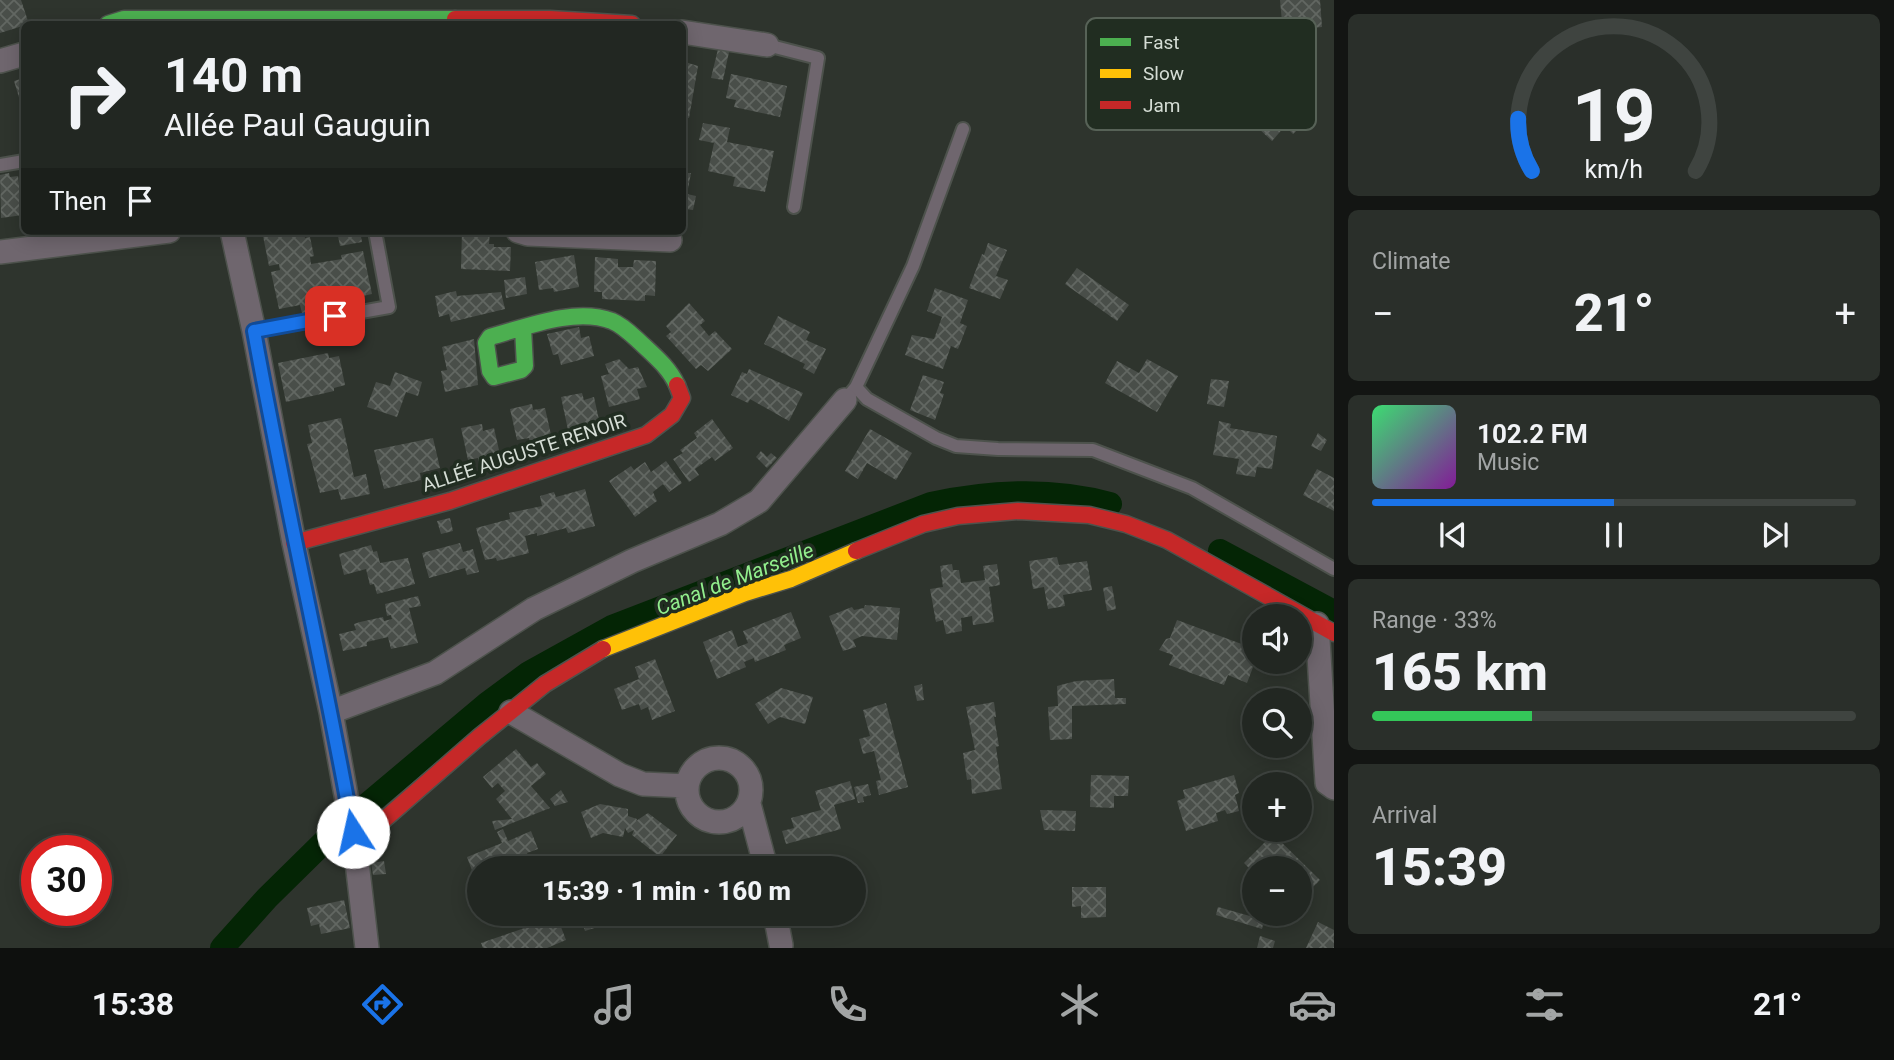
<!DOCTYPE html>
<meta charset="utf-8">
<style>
body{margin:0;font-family:Roboto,sans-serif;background:#2a2f2a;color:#f1f3f6;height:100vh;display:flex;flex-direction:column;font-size:26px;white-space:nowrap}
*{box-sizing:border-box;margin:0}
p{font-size:23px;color:#a2a5a5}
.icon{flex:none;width:38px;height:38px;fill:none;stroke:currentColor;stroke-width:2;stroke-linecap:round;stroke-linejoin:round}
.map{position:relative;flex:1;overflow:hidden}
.side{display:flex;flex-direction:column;gap:14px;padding:14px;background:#131513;width:560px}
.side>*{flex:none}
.banner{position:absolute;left:21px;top:21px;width:665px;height:214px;border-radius:10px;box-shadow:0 4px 18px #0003,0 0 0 2px #3f4440;background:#222722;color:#f1f3f6;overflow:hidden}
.buttons{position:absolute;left:1242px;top:604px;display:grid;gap:14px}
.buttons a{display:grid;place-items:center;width:70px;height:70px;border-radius:50%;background:#222722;box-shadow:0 4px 18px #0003,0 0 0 2px #3f4440;font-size:35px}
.speed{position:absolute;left:21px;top:835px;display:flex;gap:14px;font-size:35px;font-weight:700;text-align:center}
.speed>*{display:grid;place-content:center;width:91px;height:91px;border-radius:50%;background:#222722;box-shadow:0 4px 18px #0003,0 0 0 2px #3f4440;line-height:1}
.speed .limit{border:10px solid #d22;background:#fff;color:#111}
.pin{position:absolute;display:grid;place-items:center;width:60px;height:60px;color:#fff;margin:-30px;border-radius:14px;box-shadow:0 4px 10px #0006}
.me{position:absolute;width:77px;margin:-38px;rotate:350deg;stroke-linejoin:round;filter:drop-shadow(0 0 5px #0008)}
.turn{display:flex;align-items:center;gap:24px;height:147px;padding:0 28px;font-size:32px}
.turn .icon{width:91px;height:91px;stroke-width:2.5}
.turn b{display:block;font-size:49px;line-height:60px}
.then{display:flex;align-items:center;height:66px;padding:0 28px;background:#0003;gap:14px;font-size:26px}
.big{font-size:52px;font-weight:800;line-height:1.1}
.side .card{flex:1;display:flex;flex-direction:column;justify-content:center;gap:10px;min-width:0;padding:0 24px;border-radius:10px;background:#2a2f2a}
.side .dial{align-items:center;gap:0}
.dial svg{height:182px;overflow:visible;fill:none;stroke:#3f4440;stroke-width:7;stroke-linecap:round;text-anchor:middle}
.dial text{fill:#f1f3f6;stroke:none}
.song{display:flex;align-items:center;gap:21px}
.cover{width:84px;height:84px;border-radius:10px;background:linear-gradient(135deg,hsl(140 70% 55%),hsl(290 70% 35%))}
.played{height:7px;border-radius:4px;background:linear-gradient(90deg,#1a73e8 50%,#3f4440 50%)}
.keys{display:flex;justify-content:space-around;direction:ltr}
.heat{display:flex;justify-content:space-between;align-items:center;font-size:38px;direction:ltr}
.charge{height:10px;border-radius:5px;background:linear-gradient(90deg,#34c759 33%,#3f4440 0)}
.trip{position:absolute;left:467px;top:856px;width:399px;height:70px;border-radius:35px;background:#222722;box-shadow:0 4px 18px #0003,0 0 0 2px #3f4440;font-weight:800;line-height:70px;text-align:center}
.menu{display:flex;height:112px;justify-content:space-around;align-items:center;background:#0e100e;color:#a2a5a5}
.menu .icon{width:49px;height:49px}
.menu .on{color:#1a73e8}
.menu b{font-size:32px;color:#f1f3f6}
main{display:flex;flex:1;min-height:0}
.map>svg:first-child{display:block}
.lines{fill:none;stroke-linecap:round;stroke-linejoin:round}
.canal{stroke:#042505;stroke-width:24}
.building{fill:url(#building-cross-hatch)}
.lane-casing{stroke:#4d524c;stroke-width:16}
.street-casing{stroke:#4d524c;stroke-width:26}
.fast-casing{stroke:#4d524c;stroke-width:19}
.slow-casing{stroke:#4d524c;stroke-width:19}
.jam-casing{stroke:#4d524c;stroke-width:19}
.lane{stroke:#6f666e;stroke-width:12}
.street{stroke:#6f666e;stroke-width:23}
.fast{stroke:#4caf50;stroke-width:16}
.slow{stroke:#ffc107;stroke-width:16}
.jam{stroke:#c62828;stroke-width:16}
.route-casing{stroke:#114b97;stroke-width:18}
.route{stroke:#1a73e8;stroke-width:12}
.labels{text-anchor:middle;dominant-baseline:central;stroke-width:7;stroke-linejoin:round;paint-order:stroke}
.street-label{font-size:19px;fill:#d5ddd5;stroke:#212d21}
.water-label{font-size:21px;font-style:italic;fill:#92ee8d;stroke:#212d21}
.key{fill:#212d21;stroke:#576257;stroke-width:2}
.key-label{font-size:19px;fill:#d5ddd5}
</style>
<main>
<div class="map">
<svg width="1334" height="948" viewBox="0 0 1334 948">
<defs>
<pattern id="building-cross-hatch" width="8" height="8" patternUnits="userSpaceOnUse" patternTransform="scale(1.75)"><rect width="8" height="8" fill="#494e49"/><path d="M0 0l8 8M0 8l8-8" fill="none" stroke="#626762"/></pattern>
</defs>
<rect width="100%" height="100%" fill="#2e342d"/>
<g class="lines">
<path class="canal" d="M1220 551 1334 612
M222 948 267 898 330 836 487 704 529 673 612 627 931 504C991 491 1051 488 1110 504"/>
</g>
<path class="building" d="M0 0H21L29 24 0 33Z
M1280 0H1320L1322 27 1293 30 1292 21 1282 22Z
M718 49 729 52 723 80 711 78Z
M682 61 698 66 689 118 682 116Z
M731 74 787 86 780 117 734 107 736 100 726 98Z
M24 78V114L14 81Z
M1287 97 1309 118 1293 134 1285 126 1272 141 1257 127Z
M703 123 730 128 727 142 774 151 765 192 733 186 735 177 708 171 714 143 699 140Z
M9 173 10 177 18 176 23 215 1 218 0 175Z
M682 173H691L687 194 696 196 693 210 685 209 687 199 682 201Z
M262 231H304L305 238 310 237 314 256 310 257 311 264 342 259 341 255 363 251 372 294 320 305 321 310 302 313 300 305 279 309 271 272 280 270 279 264 269 266Z
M337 231H360L362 242 340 246Z
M462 231H490L489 244H494V247H511L510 271 461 269Z
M988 243 1007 250 996 276 1008 280 1000 299 969 288 982 254 984 255Z
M574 255 579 287 554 292 553 288 539 290 535 262Z
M595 257 618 259V267H633L634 260 656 261 655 296 645 295V301L602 299V292H594Z
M1077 268 1129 305 1117 321 1065 284Z
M525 277 527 294 506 298 504 280Z
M935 288 968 300 960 323 967 326 958 349 951 346 943 369 905 355 912 335 934 339 942 317 927 311Z
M456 291 457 296 501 292 505 309 451 322 449 314 439 317 435 296Z
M689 303 705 321 700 325 709 336 715 331 732 349 708 371 701 365 696 369 666 336 671 332 666 326Z
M778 316 810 332 806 340 826 349 814 374 803 368 805 364 764 344Z
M579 327 581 338 589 336 594 356 561 365 558 354 553 355 547 334Z
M474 339 478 385 445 392 441 371 447 370 442 347Z
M328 353 329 358 339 356 345 385 334 388V391L286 402 278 363Z
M619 359 629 369 638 367 647 387 637 389 640 399 609 407 601 376 609 374 605 364Z
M1147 359 1178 376 1157 412 1105 383 1117 361 1139 373Z
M749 369 803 393 789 421 750 399 748 403 731 395 742 372 747 374Z
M395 372 422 382 418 396 406 392 397 417 367 407 376 382 390 386Z
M923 375 944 382 940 393 944 394 935 420 910 410Z
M1211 379 1229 381 1224 407 1207 404Z
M582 393 584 400 594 397 601 429 579 434 578 428 568 430 561 397Z
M532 404 533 410 545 408 552 439 530 444 529 438 517 440 510 409Z
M341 418 354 477 366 474 370 494 341 500 338 489 320 493 307 444 312 443 308 425Z
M712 419 733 448 715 461 712 457 695 469 699 475 689 482 673 459 683 453 680 450 697 438 694 433Z
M1219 421 1231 424 1230 428 1277 436 1272 469 1257 467 1255 477 1236 474 1239 459 1213 455Z
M482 424 483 431 494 428 501 459 479 464 478 458 468 460 461 428Z
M870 429 912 453 896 480 867 463 858 479 845 471Z
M1318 433 1327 440 1321 451 1311 446Z
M433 438 440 468 420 473 421 480 384 489 374 450Z
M761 451 767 457 771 453 777 458 767 468 756 457Z
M666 461 682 483 669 492 663 484 653 492 657 501 635 517 609 481 631 466 634 470 645 462 651 472Z
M1317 469 1334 478V511L1303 495Z
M585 489 595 526 568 533 566 528 537 536V533L525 536 529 553 497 561 496 558 485 560 476 528 510 519 509 513 542 506 540 496 554 492 556 497Z
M450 518 453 531 441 534 437 521Z
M460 543 463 552 473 549 479 572 467 575 465 568 429 578 422 553Z
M371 545 373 552 377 551 380 563 408 558 415 584 377 594 374 584 370 585 366 569 344 575 339 554Z
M1057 557 1059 565 1087 561 1092 590 1063 595 1065 606 1048 609 1044 587 1033 589 1029 561Z
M952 564 953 570H959L961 583 985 580 983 566 997 564 1000 585 989 587 994 622 973 625 972 616 961 618 962 631 946 634 943 620 936 622 930 589 943 587 940 566Z
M1112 586 1116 609 1107 611 1103 588Z
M418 596 421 606 409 608 418 643 391 649 388 637 367 642V646L343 651 339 634 356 630 354 624 360 622 383 617 384 621 392 619 391 615 387 616 385 604Z
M865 605 900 608 897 640 862 636 853 640 856 647 843 651 829 616 852 607 854 610 864 608Z
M791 612 801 638 784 645 786 650 755 662 754 658 744 662 746 667 717 679 703 642 732 630 738 647 748 643 743 631Z
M1177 620 1255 649V662L1247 683 1228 675 1224 685 1169 665 1173 655 1159 650 1166 639 1170 638Z
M655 659 675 711 652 720 648 707 641 710 639 704 622 710 614 689 639 679 635 667Z
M1114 679 1115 698H1126V704L1072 706V739L1050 740 1048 707 1058 706 1057 686 1076 681Z
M922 684 924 700 917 701 914 686Z
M781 688 813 697 805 724 780 717 768 724 755 704Z
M994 702 996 717H994L999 746 996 747 1002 789 972 794 971 779 967 780 963 753 975 750 966 707Z
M886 703 908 787 879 795 876 781 881 780 874 751 863 754 859 739 870 736 863 710Z
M516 749 531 767 537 763 546 774 531 786 550 808 495 830 492 821 512 819 496 799 505 791 498 783 492 788 483 777Z
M1091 775 1129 776 1128 796H1114V808L1090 807Z
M1234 775 1239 793 1235 795 1239 811 1227 814 1225 810 1216 813 1218 821 1186 831 1177 801 1185 798 1183 790Z
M850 781 855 799 834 805 841 829 786 844 782 831 794 828 791 818 821 810 815 791Z
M868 784 871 795 863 797 864 802 858 803 854 787Z
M561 790 568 802 555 806 550 799Z
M600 804 628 809V816L637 819 636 821 648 813 677 835 660 857 632 835 634 830 628 833 625 828 623 837 603 833 591 838 581 812Z
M1040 810 1076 811 1075 831 1044 830Z
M503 829 508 841 531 831 538 849 527 853 530 859 507 868H480V879L476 881 467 857 502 843 497 832Z
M1273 834 1320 880 1300 900V868H1255V874L1244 863Z
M734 858 738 868H708Z
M384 861 386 874 373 875 371 863Z
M1072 887H1106V917L1081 918V906L1072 907Z
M344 900 350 928 321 934 319 924 311 926 307 908Z
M1218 907 1264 920 1262 929 1216 915Z
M551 914H556L566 940 547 948H483L481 943 536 924 534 919Z
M579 914H600L604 925 585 931Z
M720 914H749L750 915 724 925Z
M1318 922 1334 930V948H1306Z
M1260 936 1275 941 1273 948H1257Z"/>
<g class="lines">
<g class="lane-casing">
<path id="lane" d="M767 45 818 58 794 207
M0 165 24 161
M254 331 389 307 375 231
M856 387 867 399 936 438 956 446 998 449 1093 450 1192 488 1334 569
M851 393 856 387 913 266 963 129"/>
</g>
<g class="street-casing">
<path id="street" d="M682 32 767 45
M0 61 24 54
M232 231 254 331 294 543 331 712 355 845 367 948
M518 231 528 234 670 240
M0 252 169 231
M1317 624 1327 783 1334 788
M331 712 435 673 534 609 632 561 720 524 759 501 845 400
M511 712 620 775 643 784 687 786
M687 790a32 32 0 1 1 64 0a32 32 0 1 1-64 0Z
M749 804 766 868
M775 914 781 945"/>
</g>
<g class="fast-casing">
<path id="fast" d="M108 24 124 19H455
M523 328 525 366 521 370 494 377 490 371 486 343 490 337C526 327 575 307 612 321 624 326 633 336 642 344 656 357 669 368 677 385"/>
</g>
<g class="slow-casing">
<path id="slow" d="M603 649 745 593 791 579 856 551"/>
</g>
<g class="jam-casing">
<path id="jam" d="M455 19H550L632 24
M294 543 450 501 646 435 672 415 682 398 677 385
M856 551 923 524 958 516 1018 511 1089 515 1126 524 1167 540 1334 633
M355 845 479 737 545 684 603 649"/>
</g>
<use href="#lane" class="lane"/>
<use href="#street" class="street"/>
<use href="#fast" class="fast"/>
<use href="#slow" class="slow"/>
<use href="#jam" class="jam"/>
</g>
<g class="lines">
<g class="route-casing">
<path id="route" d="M335 316 254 331C284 498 323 664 353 832"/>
</g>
<use href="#route" class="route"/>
</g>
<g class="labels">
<g class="street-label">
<text transform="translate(524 453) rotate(-18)">ALLÉE AUGUSTE RENOIR</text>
</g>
<g class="water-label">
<text transform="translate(735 579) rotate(-21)">Canal de Marseille</text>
</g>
</g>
<rect x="1086" y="18" width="230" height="112" rx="10" class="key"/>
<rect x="1100" y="38" width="31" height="8" fill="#4caf50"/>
<rect x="1100" y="69" width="31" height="9" fill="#ffc107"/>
<rect x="1100" y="101" width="31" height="8" fill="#c62828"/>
<g class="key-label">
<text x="1143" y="49">Fast</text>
<text x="1143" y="80">Slow</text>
<text x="1143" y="112">Jam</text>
</g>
</svg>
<div class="buttons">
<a><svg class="icon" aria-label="sound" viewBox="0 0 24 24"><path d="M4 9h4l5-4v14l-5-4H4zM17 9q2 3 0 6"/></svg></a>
<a><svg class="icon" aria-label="search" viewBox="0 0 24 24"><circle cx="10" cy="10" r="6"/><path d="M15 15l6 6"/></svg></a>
<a>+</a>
<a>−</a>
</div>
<div class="speed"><div class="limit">30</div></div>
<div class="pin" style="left:335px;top:316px;background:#d93025"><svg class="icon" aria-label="arrive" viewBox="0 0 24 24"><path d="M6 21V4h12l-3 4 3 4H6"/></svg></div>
<svg class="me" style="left:353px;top:832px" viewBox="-20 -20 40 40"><circle r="19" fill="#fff"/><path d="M0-13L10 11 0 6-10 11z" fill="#1a73e8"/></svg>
<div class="trip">15:39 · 1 min · 160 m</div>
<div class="banner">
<div class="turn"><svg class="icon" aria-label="right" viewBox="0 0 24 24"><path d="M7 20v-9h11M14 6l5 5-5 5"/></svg><div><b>140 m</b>Allée Paul Gauguin</div></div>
<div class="then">Then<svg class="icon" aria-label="arrive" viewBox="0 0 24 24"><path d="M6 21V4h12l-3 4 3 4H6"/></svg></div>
</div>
</div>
<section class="side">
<div class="card dial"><svg viewBox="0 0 100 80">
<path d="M14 69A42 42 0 1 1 86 69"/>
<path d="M14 69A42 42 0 0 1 8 46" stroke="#1a73e8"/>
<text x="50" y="56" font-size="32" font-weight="700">19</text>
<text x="50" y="72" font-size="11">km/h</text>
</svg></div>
<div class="card"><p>Climate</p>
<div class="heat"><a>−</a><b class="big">21°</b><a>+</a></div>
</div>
<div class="card">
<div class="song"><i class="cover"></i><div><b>102.2 FM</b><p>Music</p></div></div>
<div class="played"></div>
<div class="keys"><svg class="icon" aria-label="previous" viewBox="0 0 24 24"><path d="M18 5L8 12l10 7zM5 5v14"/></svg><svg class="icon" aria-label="pause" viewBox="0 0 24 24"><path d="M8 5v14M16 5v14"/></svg><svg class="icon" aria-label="next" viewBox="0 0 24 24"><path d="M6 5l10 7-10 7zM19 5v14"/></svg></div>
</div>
<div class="card"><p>Range · 33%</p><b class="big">165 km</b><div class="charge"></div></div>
<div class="card"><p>Arrival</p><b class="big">15:39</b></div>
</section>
</main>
<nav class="menu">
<b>15:38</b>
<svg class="icon on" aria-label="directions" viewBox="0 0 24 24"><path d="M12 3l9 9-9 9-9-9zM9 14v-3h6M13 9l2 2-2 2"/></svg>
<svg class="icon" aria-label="music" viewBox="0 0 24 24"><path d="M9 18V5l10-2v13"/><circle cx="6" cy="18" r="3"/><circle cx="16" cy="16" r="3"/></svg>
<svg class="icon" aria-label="phone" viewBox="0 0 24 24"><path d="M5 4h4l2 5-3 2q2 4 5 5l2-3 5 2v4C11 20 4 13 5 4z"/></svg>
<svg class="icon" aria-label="climate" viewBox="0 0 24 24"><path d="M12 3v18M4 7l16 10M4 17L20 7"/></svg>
<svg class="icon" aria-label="car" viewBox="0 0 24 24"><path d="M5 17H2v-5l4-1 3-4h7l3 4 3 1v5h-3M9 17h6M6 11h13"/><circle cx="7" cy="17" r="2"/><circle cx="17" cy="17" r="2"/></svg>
<svg class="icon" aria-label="filters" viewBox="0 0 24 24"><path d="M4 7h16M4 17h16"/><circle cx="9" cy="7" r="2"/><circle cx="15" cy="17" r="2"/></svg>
<b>21°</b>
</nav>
